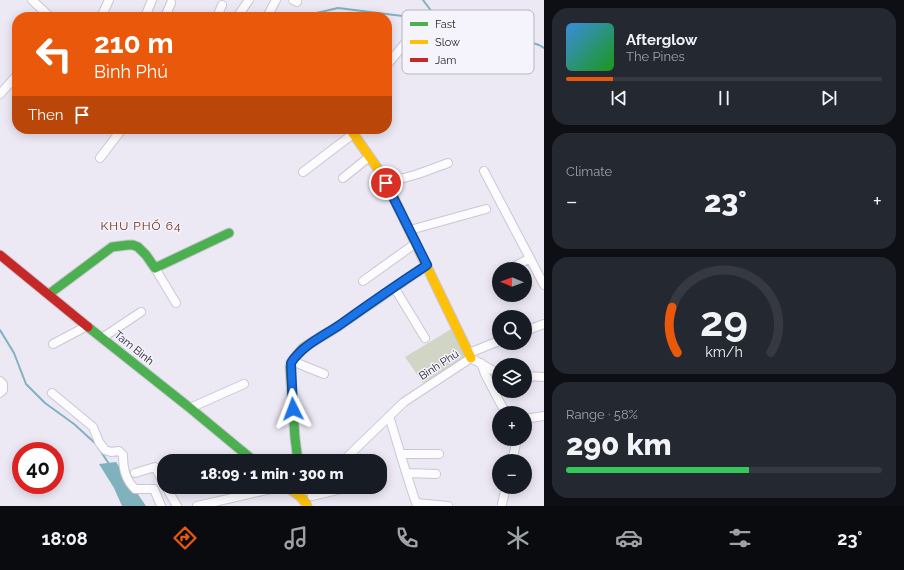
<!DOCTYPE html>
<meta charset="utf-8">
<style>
body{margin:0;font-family:Raleway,sans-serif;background:#242831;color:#f1f3f6;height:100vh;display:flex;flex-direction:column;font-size:15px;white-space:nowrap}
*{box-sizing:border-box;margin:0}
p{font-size:13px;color:#9ea1a6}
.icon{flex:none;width:22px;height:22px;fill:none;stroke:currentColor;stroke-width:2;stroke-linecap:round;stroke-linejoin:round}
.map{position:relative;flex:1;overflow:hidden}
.sheet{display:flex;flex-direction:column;gap:8px;padding:8px;background:#0d0f14;width:360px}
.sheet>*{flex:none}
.top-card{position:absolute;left:12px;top:12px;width:380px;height:122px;border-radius:16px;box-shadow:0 2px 10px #0003;background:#ea580c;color:#fff;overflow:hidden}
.needle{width:26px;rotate:271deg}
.fabs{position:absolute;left:492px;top:262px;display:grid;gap:8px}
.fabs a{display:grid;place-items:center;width:40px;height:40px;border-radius:50%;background:#171b24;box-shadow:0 2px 10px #0003;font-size:20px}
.speed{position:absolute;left:12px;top:442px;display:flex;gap:8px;font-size:20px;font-weight:700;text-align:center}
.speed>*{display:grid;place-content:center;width:52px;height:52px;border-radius:50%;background:#171b24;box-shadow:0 2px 10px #0003;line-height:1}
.speed .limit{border:6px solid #d22;background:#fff;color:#111}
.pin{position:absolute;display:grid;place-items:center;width:34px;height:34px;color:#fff;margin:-17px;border:2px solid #fff;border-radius:50%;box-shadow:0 1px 4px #0007}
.me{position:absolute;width:44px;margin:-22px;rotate:357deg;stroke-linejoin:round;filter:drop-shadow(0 0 3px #0008)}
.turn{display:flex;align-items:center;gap:14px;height:84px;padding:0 16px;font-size:18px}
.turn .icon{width:52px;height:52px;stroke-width:2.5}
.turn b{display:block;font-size:28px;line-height:34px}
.then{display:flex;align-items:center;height:38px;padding:0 16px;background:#0003;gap:8px;font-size:15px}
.big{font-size:30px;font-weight:800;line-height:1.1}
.sheet .card{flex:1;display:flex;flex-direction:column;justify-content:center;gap:6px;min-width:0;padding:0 14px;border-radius:16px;background:#242831}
.sheet .dial{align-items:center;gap:0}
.dial svg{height:104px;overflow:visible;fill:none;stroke:#363941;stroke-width:7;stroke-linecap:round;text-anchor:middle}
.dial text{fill:#f1f3f6;stroke:none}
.song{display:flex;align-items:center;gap:12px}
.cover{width:48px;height:48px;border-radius:6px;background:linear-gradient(135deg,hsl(210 70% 55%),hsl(120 70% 35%))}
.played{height:4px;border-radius:2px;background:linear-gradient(90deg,#ea580c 15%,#363941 15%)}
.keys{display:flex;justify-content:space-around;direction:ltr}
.heat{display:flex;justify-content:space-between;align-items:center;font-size:22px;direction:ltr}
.charge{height:6px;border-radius:3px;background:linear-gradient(90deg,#34c759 58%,#363941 0)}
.trip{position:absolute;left:157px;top:454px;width:230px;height:40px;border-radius:16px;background:#171b24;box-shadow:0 2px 10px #0003;font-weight:800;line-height:40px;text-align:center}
.tab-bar{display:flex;height:64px;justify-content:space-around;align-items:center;background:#090b0e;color:#9ea1a6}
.tab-bar .icon{width:28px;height:28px}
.tab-bar .active{color:#ea580c}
.tab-bar b{font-size:18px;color:#f1f3f6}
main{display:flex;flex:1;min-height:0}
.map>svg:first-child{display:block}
.green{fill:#d1d5c6}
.water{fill:#80b2be}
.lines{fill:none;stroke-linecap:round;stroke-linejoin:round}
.stream{stroke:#80b2be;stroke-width:2}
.street-casing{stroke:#cac7d3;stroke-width:10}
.fast-casing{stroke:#cac7d3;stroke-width:11}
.slow-casing{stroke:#cac7d3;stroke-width:11}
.jam-casing{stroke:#cac7d3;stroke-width:11}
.street{stroke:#fcfcfe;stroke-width:8}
.fast{stroke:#4caf50;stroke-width:9}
.slow{stroke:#ffc107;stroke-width:9}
.jam{stroke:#c62828;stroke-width:9}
.route-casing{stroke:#114b97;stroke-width:10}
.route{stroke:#1a73e8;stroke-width:7}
.labels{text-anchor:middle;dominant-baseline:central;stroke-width:3;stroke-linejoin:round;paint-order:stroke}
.street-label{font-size:11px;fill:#25222f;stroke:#f5f3fb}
.neighbourhood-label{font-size:12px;letter-spacing:1px;fill:#6b2a12;stroke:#f5f3fb}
.key{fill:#f5f3fb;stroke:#b7b4be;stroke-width:1}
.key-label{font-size:11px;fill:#25222f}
</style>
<main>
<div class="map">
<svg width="544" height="506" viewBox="0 0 544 506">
<rect width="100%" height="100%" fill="#ece9f5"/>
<path class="green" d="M453 328 466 357 423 383 405 357Z"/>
<path class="water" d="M116 462 146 506H122L114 488 99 464Z"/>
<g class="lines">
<path class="stream" d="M423 0 438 20
M306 17 312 14 338 8 475 25 539 45 544 48
M0 330 14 353 26 384 45 403 74 424 96 444 109 464"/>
<g class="street-casing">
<path id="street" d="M32 0 50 17
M293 0 297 2
M101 17 109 0
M145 17 152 0
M165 17 171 3
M217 17 222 5
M237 17 249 0
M267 17 276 0
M387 65 411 36 442 39
M0 94 17 75
M100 158 122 129
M484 171 544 285
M303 172 353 134
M343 178 369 157
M386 183 418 174 448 163
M410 230 486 209
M155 268 176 303
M510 269 530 258
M363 281 416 243
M394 287 425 338
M525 331 544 324
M102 338 141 312
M53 344 87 326
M469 353 499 341
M292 361 324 374
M481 363 485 374 505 412 508 413
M525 376 544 377
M0 381 3 384V390L0 393
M52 393 93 427 99 442 105 450 111 452 119 451 123 455C123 468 125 479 135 489H154L161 506
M190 408 244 384
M389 416C398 445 406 474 416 503L448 506
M525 419 544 416
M401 454H439
M343 461 404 402 471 358 499 374
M512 461 517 439
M135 473 155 467 164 483
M407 473 436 474
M166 487 177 506
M312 496 350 487
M502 504 506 487
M197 506 280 487"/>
</g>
<g class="fast-casing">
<path id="fast" d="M49 294 112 247 128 245H133L138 247 146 255 155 268 229 233
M88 327 190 408 254 461
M298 461 295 438 290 367 292 361 303 348 340 325 427 265"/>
</g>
<g class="slow-casing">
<path id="slow" d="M350 129 383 176 471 358
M286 487C294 492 303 496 307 506"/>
</g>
<g class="jam-casing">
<path id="jam" d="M0 255 88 327"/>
</g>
<use href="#street" class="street"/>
<use href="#fast" class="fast"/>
<use href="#slow" class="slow"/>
<use href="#jam" class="jam"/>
</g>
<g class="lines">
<g class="route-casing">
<path id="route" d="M293 409 291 363C302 345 324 336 341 324 369 304 398 284 427 265L386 183"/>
</g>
<use href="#route" class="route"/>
</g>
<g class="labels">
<g class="street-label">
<text transform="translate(134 348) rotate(39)">Tam Bình</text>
<text transform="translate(439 365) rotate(-33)">Bình Phú</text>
</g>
<g class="neighbourhood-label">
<text x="141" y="226">KHU PHỐ 64</text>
</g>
</g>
<rect x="402" y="10" width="132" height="64" rx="6" class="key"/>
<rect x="410" y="22" width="18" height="4" fill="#4caf50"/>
<rect x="410" y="40" width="18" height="4" fill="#ffc107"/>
<rect x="410" y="58" width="18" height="4" fill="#c62828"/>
<g class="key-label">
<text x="435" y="28">Fast</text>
<text x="435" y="46">Slow</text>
<text x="435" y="64">Jam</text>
</g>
</svg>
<div class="fabs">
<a><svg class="needle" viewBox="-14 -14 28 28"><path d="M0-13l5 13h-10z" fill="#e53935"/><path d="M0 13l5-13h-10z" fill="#9ea1a6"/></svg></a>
<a><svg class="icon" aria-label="search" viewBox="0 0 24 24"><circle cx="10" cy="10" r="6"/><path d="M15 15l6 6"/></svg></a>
<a><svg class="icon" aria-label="layers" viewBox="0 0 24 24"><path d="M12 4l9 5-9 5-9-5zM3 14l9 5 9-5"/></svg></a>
<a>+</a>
<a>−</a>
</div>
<div class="speed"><div class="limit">40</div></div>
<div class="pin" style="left:386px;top:183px;background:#d93025"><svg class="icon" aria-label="arrive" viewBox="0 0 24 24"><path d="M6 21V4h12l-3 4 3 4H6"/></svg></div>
<svg class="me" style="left:293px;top:409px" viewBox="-20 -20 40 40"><path d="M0-17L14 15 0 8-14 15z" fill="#1a73e8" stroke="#fff" stroke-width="4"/></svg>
<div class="trip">18:09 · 1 min · 300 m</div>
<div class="top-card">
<div class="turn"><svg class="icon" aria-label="left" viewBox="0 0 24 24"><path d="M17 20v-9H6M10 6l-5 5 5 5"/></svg><div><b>210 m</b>Bình Phú</div></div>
<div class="then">Then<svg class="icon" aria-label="arrive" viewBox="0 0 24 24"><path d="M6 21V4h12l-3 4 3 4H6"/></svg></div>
</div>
</div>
<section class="sheet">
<div class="card">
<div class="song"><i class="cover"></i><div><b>Afterglow</b><p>The Pines</p></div></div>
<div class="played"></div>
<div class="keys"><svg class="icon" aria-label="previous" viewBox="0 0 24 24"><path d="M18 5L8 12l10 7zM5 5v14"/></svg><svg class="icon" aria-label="pause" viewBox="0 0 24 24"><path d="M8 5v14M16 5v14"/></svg><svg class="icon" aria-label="next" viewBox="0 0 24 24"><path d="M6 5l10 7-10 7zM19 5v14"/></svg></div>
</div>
<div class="card"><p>Climate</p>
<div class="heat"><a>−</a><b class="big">23°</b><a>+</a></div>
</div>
<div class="card dial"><svg viewBox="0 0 100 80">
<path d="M14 69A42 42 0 1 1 86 69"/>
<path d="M14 69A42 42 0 0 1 10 34" stroke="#ea580c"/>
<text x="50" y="56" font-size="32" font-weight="700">29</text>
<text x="50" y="72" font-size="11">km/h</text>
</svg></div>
<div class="card"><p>Range · 58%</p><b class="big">290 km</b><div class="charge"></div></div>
</section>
</main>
<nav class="tab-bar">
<b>18:08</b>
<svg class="icon active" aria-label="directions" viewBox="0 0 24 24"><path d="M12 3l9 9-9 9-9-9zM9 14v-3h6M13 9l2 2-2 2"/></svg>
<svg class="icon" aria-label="music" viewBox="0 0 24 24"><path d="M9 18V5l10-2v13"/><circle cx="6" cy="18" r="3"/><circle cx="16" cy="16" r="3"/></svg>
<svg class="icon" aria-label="phone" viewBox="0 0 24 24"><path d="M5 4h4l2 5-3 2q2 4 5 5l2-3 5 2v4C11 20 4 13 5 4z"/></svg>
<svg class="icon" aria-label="climate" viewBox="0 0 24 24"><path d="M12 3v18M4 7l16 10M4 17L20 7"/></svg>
<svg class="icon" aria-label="car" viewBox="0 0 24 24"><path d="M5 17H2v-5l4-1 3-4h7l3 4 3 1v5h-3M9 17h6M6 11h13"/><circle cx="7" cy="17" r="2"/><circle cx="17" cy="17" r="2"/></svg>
<svg class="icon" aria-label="filters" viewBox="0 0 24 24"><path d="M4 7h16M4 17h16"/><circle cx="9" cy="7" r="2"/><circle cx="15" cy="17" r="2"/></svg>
<b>23°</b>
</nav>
